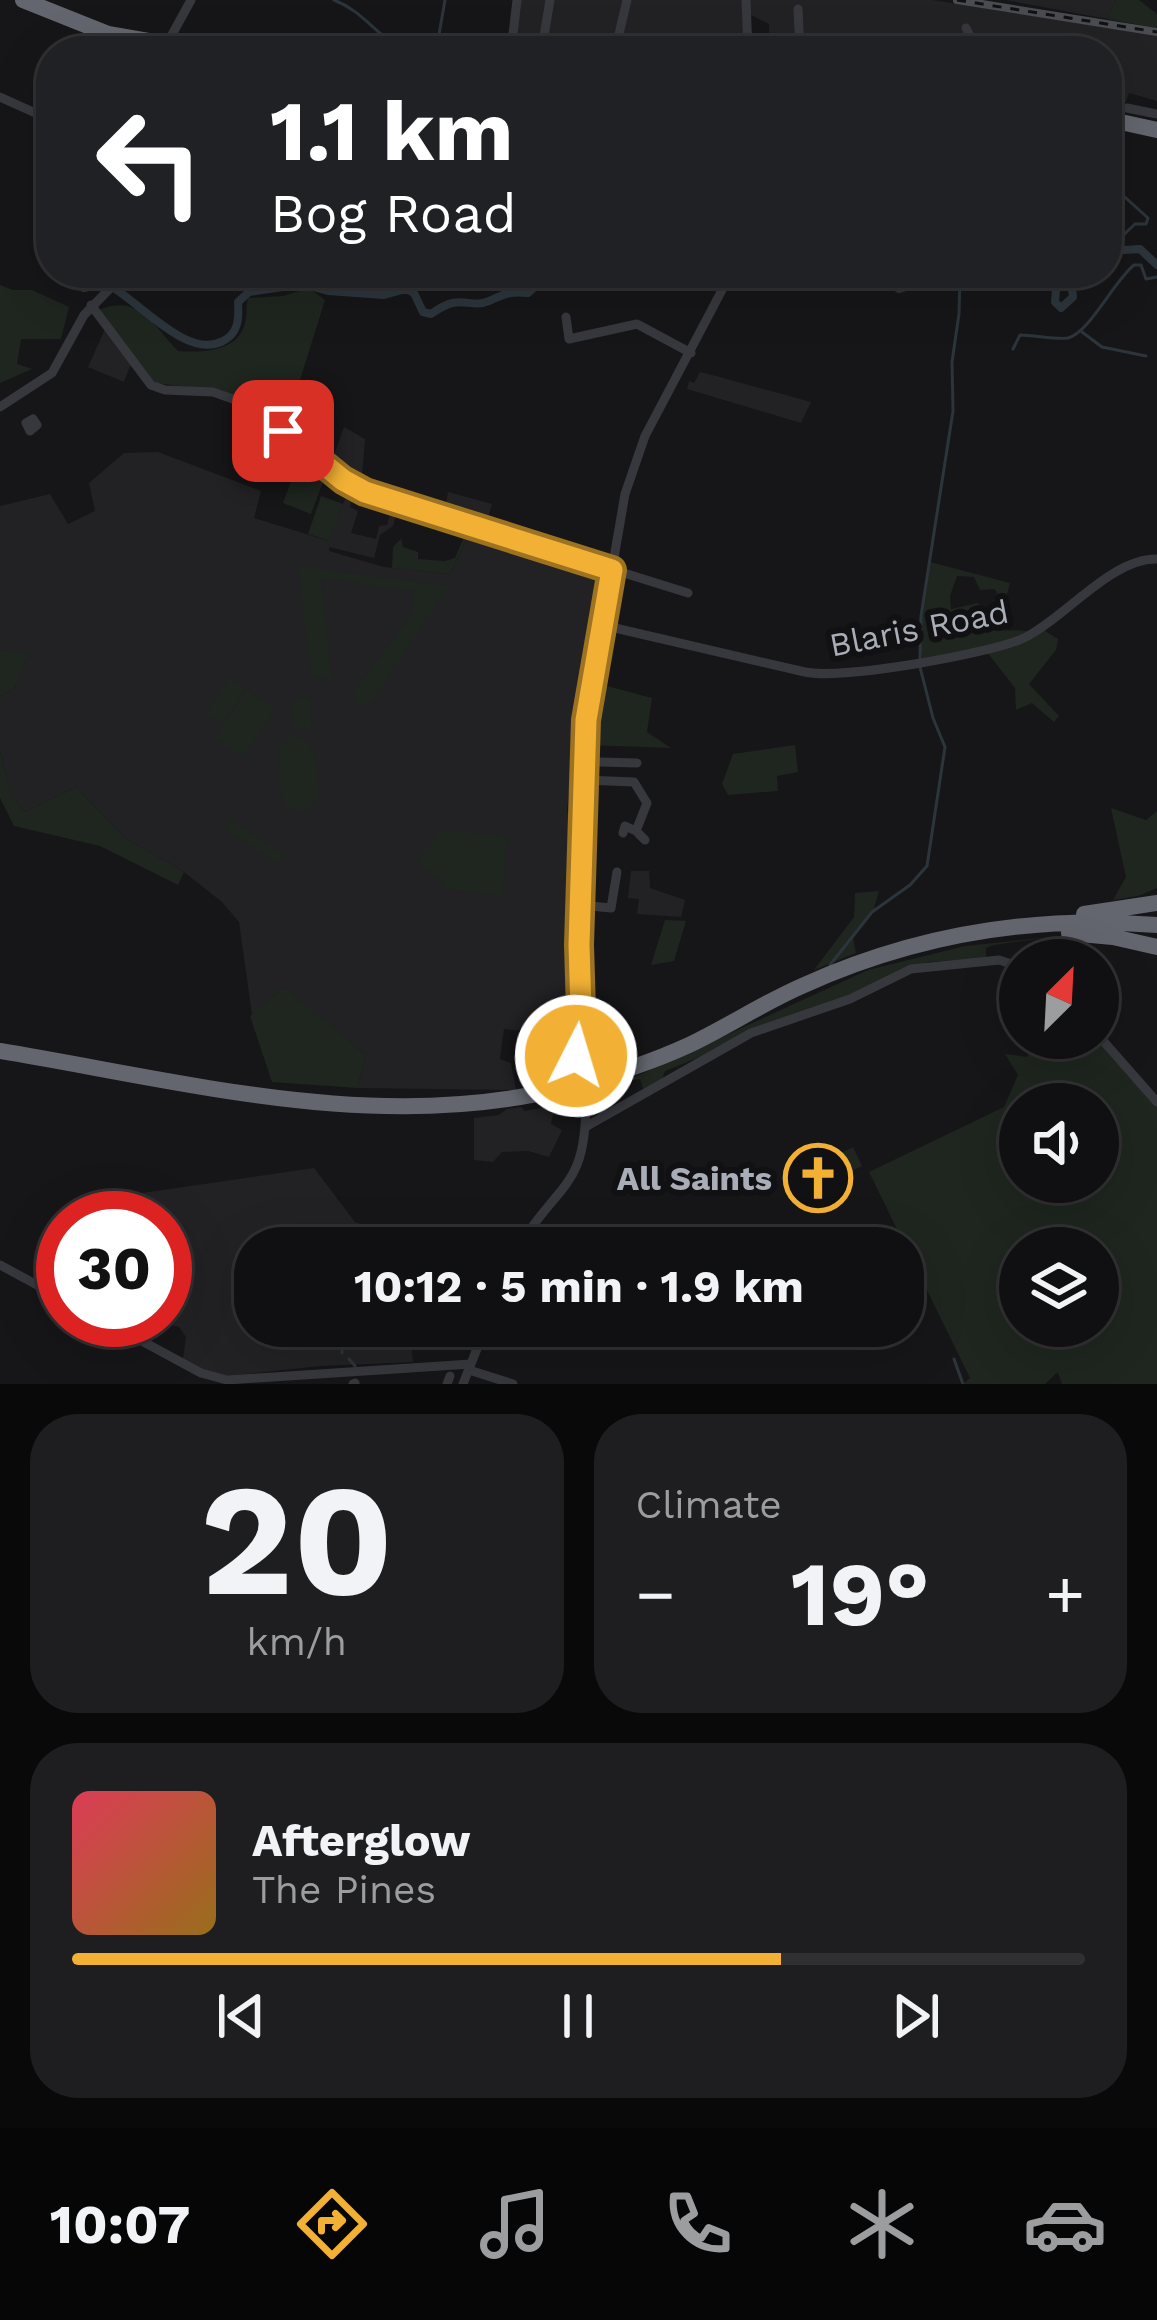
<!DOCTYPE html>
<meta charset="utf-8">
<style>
body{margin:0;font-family:"Work Sans",sans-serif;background:#1e1e20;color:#f1f3f6;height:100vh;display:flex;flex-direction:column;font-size:45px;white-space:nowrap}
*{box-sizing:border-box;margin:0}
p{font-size:39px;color:#9c9d9f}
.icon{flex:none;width:66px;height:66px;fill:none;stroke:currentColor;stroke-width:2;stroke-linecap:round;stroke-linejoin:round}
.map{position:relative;height:1384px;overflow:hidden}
.side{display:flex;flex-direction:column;gap:30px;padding:30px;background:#09090a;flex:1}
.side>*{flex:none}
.hud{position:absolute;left:36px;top:36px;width:1086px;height:252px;border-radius:48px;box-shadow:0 12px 48px #0002,0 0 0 3px #303032;background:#202124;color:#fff;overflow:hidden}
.needle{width:78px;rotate:24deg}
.controls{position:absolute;left:999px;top:939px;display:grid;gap:24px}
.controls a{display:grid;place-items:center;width:120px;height:120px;border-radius:50%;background:#101012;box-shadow:0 12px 48px #0002,0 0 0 3px #303032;font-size:60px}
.speed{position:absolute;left:36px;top:1191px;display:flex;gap:24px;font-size:60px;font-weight:700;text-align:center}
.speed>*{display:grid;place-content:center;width:156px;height:156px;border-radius:50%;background:#101012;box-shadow:0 12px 48px #0002,0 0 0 3px #303032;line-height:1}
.speed .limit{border:18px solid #d22;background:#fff;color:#111}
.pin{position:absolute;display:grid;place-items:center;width:102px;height:102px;color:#fff;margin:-51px;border-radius:24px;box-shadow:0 6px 18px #0006}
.me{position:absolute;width:132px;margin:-66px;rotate:5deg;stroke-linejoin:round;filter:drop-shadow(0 0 9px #0008)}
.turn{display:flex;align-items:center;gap:42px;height:252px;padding:0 36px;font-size:54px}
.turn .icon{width:156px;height:156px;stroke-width:2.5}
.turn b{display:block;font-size:84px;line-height:102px}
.big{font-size:90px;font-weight:700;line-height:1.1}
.side .tile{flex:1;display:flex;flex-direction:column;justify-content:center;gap:18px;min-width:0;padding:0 42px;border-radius:48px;background:#1e1e20}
.side .dial{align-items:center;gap:0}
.dial b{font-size:156px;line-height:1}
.song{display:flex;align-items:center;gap:36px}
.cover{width:144px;height:144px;border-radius:18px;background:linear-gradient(135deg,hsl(350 70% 55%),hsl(40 70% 35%))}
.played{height:12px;border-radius:6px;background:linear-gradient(90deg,#f2b134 70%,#303032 70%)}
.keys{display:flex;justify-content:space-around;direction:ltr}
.heat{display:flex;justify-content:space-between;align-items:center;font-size:66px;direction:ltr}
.side .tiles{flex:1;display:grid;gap:30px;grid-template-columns:1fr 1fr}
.tile:last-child{grid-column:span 2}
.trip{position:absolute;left:234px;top:1227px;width:690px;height:120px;border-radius:48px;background:#101012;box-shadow:0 12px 48px #0002,0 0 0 3px #303032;font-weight:700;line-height:120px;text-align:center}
.menu{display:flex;height:192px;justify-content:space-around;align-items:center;background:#060607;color:#9c9d9f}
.menu .icon{width:84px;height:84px}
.menu .current{color:#f2b134}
.menu b{font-size:54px;color:#f1f3f6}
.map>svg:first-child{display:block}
.built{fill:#222225}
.green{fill:#1e261f;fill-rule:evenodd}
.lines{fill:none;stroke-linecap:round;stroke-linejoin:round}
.stream{stroke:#2c353c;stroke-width:3}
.river{stroke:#2c353c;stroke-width:8}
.minor{stroke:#37383d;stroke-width:9}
.highway{stroke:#63666e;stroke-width:16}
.rail-casing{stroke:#4a4c52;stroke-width:8}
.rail{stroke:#111113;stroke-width:3;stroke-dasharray:9;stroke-linecap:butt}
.minor-bridge{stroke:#37383d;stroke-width:9}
.route-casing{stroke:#9d7322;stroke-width:30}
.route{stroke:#f2b134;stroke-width:21}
.labels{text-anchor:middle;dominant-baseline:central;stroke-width:12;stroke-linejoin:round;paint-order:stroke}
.street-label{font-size:33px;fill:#a8adb8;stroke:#111113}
.poi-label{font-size:33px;font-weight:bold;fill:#a8adb8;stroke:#111113;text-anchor:end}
</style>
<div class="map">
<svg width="1157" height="1384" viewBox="0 0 1157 1384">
<rect width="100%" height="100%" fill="#161618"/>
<path class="built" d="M519 0H742L744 51H513Z
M749 0H932L1157 35V101L1129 93 1126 102 1107 96V51H980L964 33 963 37 976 51H778L777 43 769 42V24L749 14Z
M1006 0H1116L1107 19Z
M106 327 136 369 130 366 124 382 88 367Z
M700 372 716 376 811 402 801 423 687 389 689 381 694 383Z
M344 427 365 439 362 475 357 486 330 466Z
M158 452 261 491 254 518 329 541 350 486 355 489 350 507 358 511 351 533 376 539 379 526 387 525 392 507 398 506 393 526 380 535 374 558 329 547V551L384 567 450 574 471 529 604 574 578 699 567 811 576 838 577 1002 542 1033 504 1029 500 1059 511 1063 516 1090 357 1088 366 1055 283 988 252 1015 239 922 222 902 184 872 125 838 76 787 25 812 11 797 0 751V696L14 689 28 654 0 650V506L50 494 68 524 95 511 89 483 124 453Z
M448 492 492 504 485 528 444 515Z
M631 871H649L650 888 685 900 681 917 637 914 639 899 628 898Z
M555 1105 551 1124 562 1130 549 1157 528 1151 502 1152 493 1162 474 1160V1118L499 1115 507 1109 521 1107 525 1111Z
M314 1168 355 1222 397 1235 399 1248H255V1326H409L413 1362 321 1366 215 1377 183 1359 186 1337 179 1327 162 1323 165 1218H139L128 1195Z"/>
<path class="green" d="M1116 0H1139L1157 14V28L1107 19Z
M547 31 582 37 581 51H545Z
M0 285 13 290H32L69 307 61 339H21L17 364 32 369 0 383Z
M309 288 325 300 291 409 274 399 268 412 223 391 155 383 99 310C138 293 153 325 178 351 203 353 242 352 246 318 247 311 246 305 248 298L283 296Z
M299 460 327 471 311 514 283 503Z
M321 496 343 504 330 541 308 534Z
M468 528 471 529 450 574 392 568 393 547 401 539 403 547 418 552V559L445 561 455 558Z
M930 562 1010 583 1005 602 998 604 993 601 997 592 994 589 980 590 974 577 957 576 950 596 951 609 978 603 993 619 988 623 971 616 972 625C995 636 1013 626 1034 633L1042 629 1058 639 1056 650 1029 684 1059 716 1054 722 1032 703 1016 710 1015 688 983 647 922 662 920 627Z
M298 566 449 586 372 701 365 705 355 702 353 692 412 615 414 591 321 578 332 680 311 676Z
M0 650 29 653 14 689 0 696Z
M230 678 246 688 221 724 206 714Z
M596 683 652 698 647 732 671 748 588 745Z
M247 690 275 709 243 757 215 738Z
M305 697 309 701 312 729 294 730 291 700Z
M293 735C320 741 318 775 318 799L305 812 286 807 281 794 278 747Z
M795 745 798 772 777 776 778 791 728 795 722 784 733 754Z
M0 751 11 796 25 812 76 787 125 838 184 872 178 885 100 846 14 826 0 798Z
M1111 808 1146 820 1157 811V888L1138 896 1113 900 1126 877Z
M230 819 284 855 278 864 224 828Z
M439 830 507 836 502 896 445 889 442 881 417 863Z
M879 891 873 912 853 938 856 953 814 970 854 917 855 893Z
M665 920 686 921 674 961 651 965Z
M1050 937 994 945 986 948V958L928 962 906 969 870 988 665 1071 661 1082 643 1089 640 1079 626 1081 868 970 965 946Z
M284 987 366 1055 357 1088 272 1082 250 1016Z
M1035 1038H1098L1157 1105V1384H1062L1058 1372 1045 1384H963L970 1378 869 1172 1004 1107 1018 1075 1005 1054 1027 1057ZM1020 1104H1098V1182H1020ZM1020 1248H1098V1326H1020Z
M853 1147 862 1166 833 1180 824 1162Z"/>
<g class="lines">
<path class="stream" d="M334 0C365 12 375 36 407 51
M440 51 437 46 445 0
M1107 181 1148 218 1146 224H1135L1115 243 1114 251
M1082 332 1102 347 1146 356
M1013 349 1020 335C1034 335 1057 340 1068 338 1089 333 1114 281 1134 265H1141L1146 279 1157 277
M920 658 921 616 953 411 952 362 959 314 960 274
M830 965 872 912 910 885 927 866 945 747 933 718 920 667
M342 1349V1353
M349 1359 355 1366
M954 1359 963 1384"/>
<path class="river" d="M1107 251 1140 249 1157 265
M602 273C634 284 668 281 700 273
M871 273 899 289 918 284 934 273
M958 273 1000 282H1047L1056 290 1055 302 1061 308 1073 297 1070 273
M84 288 106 283C139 301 185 358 221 342 239 334 239 319 238 302L249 292 303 284 328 291 384 295 406 289 414 293 423 312 431 314C463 291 467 310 489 301 505 294 509 291 528 293L541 281 579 273"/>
<path class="minor" d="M746 0 748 51
M798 9 800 51
M966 28 978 51
M544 36 550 0
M168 42 191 0
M511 51 517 0
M615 51 627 0
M0 97 51 120
M1127 108 1157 114
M91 305 151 385 165 390 213 392 244 403 343 480 365 492 688 593
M566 317 569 339 637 324 691 353
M0 407 52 373 84 315 125 273
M33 419 37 425 30 431 26 423Z
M602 625 805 672C841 680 989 654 1024 638 1065 618 1111 558 1157 559
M600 762 637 763
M584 780 634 782 647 803 636 831 645 840
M623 833 625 826 636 831
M580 905 611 908 617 872
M1098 1035 1157 1102
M576 1059 577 1031 572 1014 581 1010
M584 1071 579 945 586 720 625 494 645 436 731 273
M587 1126 751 1033 850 999 911 969 999 960 1020 967
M518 1248C559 1180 586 1191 586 1100
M0 1265 63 1299
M103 1320 201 1373 227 1380 471 1364
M469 1370 513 1384
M353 1384 355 1383
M447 1384 450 1376
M463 1384 486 1326"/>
<path class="highway" d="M23 0 108 34 206 51
M1107 119 1157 130
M1084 914 1157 903
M1069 933 1113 937 1157 947
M0 1051C187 1082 380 1135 568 1087 609 1076 650 1063 689 1045 727 1027 763 1003 802 986 914 935 1034 915 1157 925"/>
<g class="rail-casing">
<path id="rail" d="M957 0 1157 32"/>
</g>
<use href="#rail" class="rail"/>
<path class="minor-bridge" d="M584 1071 586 1100"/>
</g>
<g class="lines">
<g class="route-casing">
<path id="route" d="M283 431 343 480 365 492 612 570 586 720 579 945 581 1010 572 1014 576 1056"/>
</g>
<use href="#route" class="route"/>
</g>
<defs>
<g id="church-ring" transform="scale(3.45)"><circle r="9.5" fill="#111113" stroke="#f2b134" stroke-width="1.5"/><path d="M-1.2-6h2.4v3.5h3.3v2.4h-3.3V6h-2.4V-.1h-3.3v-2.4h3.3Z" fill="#f2b134"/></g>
</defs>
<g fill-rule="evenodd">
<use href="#church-ring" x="818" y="1178"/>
</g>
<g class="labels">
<g class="street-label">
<text transform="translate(919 628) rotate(-11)">Blaris Road</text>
</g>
<g class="poi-label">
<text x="772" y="1178">All Saints</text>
</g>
</g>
</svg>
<div class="controls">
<a><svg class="needle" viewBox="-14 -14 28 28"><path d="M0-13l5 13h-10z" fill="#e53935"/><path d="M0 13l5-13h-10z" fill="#9c9d9f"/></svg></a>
<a><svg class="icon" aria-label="sound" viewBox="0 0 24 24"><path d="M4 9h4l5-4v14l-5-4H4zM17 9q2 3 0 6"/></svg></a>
<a><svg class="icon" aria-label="layers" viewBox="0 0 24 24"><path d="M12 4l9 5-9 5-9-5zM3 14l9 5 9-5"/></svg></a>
</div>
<div class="speed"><div class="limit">30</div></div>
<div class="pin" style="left:283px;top:431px;background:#d93025"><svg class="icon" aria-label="arrive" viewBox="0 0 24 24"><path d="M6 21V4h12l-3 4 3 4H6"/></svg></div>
<svg class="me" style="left:576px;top:1056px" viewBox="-20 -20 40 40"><circle r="17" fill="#f2b134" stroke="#fff" stroke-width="3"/><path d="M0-11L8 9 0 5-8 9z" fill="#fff"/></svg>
<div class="trip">10:12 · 5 min · 1.9 km</div>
<div class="hud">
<div class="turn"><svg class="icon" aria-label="left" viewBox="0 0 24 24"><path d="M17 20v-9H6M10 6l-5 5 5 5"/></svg><div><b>1.1 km</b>Bog Road</div></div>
</div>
</div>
<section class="side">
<div class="tiles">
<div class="tile dial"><b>20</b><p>km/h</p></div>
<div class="tile"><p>Climate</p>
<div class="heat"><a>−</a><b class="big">19°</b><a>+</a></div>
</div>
<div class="tile">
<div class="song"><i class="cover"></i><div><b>Afterglow</b><p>The Pines</p></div></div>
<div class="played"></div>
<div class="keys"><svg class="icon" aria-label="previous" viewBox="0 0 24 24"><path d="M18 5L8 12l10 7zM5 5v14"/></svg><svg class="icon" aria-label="pause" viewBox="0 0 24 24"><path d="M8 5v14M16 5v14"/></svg><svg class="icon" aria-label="next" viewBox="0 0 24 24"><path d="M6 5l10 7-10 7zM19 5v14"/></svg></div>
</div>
</div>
</section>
<nav class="menu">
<b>10:07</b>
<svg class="icon current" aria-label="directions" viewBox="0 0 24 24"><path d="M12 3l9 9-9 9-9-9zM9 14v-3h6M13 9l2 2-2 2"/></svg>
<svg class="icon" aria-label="music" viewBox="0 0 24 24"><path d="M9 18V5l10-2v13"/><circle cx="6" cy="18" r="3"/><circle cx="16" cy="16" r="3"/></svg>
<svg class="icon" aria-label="phone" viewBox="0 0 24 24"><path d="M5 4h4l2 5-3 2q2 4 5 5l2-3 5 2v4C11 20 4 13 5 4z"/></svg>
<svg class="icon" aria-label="climate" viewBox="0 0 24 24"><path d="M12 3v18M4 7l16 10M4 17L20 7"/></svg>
<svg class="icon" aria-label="car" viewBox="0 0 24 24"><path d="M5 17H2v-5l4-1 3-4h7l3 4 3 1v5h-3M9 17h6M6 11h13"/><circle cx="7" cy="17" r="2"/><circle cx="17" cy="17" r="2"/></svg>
</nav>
